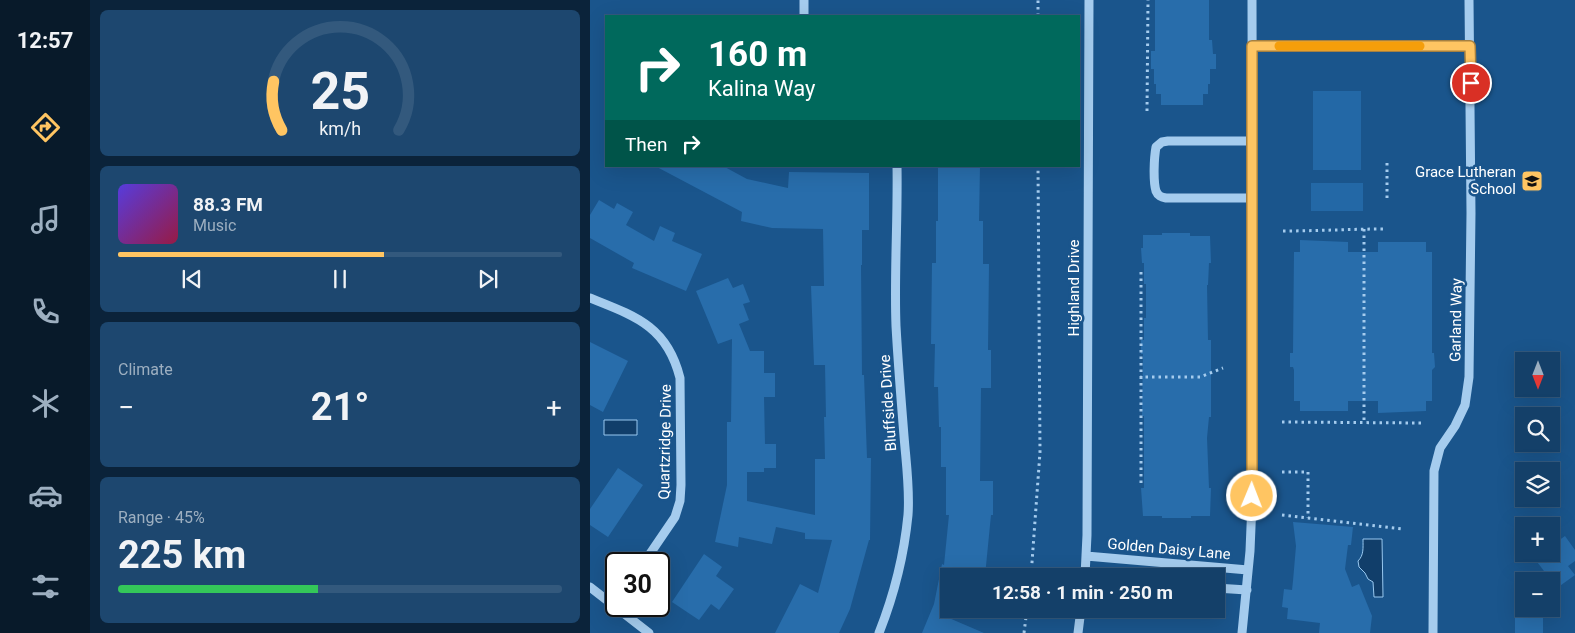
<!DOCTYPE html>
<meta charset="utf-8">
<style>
body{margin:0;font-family:Roboto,sans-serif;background:#1d476f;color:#f1f3f6;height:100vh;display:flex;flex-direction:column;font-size:19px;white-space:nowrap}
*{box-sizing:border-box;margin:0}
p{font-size:16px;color:#9dafc0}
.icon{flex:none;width:28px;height:28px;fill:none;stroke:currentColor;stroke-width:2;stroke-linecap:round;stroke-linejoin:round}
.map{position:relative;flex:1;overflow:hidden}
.drawer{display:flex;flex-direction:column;gap:10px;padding:10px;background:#0b233a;width:500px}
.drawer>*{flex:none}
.guide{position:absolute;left:15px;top:15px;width:475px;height:152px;border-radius:0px;box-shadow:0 5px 20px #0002,0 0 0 1px #33597d;background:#00695c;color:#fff;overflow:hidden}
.needle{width:32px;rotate:180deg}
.controls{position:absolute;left:925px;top:352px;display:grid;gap:10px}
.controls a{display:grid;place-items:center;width:45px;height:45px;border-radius:0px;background:#144069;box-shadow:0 5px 20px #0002,0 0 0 1px #33597d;font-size:25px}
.speed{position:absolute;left:15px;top:552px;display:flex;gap:10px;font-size:25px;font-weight:700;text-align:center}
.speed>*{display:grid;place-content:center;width:65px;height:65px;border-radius:50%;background:#144069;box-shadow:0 5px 20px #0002,0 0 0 1px #33597d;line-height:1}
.speed .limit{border:2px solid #111;border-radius:8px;background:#fff;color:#111}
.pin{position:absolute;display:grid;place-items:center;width:42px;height:42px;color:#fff;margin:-21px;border:2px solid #fff;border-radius:50%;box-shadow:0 1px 5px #0007}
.me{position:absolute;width:55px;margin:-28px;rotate:1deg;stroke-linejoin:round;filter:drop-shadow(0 0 4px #0008)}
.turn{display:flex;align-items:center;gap:18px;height:105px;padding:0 20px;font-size:22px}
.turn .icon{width:65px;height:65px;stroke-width:2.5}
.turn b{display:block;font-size:35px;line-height:42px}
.then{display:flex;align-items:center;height:48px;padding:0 20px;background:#0003;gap:10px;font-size:19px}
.big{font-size:38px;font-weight:700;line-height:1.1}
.drawer .widget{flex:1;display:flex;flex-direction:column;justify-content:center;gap:8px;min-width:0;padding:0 18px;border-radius:8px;background:#1d476f}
.drawer .dial{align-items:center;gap:0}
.dial svg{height:130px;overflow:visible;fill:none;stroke:#33597d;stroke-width:7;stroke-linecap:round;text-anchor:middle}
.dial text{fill:#f1f3f6;stroke:none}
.song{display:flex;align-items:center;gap:15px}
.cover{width:60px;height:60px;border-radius:8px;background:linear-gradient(135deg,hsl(250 70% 55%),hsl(340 70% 35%))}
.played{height:5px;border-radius:2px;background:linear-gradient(90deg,#ffc562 60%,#33597d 60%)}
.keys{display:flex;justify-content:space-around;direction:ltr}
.heat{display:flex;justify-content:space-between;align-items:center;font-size:28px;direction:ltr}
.charge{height:8px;border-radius:4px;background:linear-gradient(90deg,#34c759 45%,#33597d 0)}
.trip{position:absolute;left:350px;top:568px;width:285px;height:50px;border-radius:0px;background:#144069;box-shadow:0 5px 20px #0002,0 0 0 1px #33597d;font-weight:700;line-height:50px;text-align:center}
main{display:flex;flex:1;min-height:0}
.tabs{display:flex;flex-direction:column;width:90px;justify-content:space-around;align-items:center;background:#081a2a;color:#9dafc0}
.tabs .icon{width:35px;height:35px}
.tabs .on{color:#ffc562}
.tabs b{font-size:22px;color:#f1f3f6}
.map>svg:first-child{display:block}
.green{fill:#2368a6}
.water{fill:#113e6a;stroke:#98c8f0}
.building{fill:#286dab}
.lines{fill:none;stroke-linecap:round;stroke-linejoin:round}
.path{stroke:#a5ccee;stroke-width:3;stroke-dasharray:2.5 4;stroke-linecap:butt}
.minor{stroke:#a5ccee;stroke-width:9}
.route-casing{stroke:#a68040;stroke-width:12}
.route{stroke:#ffc562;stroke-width:9}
.slow{stroke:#f59e0b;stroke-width:9}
.labels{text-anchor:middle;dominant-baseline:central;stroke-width:5;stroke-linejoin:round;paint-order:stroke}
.poi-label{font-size:15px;fill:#fff;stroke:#1a558c;text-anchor:end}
.street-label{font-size:15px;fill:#fff;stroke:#1a558c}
</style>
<main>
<nav class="tabs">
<b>12:57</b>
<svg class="icon on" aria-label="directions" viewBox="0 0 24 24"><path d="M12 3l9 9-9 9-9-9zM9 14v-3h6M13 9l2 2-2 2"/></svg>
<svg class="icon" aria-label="music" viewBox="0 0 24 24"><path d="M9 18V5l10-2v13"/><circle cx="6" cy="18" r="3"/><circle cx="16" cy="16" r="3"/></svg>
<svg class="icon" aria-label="phone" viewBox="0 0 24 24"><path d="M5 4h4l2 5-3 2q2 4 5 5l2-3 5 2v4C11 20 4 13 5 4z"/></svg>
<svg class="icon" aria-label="climate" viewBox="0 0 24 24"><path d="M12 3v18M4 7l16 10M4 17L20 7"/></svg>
<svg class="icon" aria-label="car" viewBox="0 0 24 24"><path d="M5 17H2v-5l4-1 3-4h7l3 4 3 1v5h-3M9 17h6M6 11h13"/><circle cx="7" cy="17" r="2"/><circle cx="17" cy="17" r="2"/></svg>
<svg class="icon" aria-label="filters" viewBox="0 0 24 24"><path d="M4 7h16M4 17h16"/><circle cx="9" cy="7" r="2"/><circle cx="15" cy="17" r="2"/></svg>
</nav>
<section class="drawer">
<div class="widget dial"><svg viewBox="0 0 100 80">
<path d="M14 69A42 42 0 1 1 86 69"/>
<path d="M14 69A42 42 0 0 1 9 39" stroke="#ffc562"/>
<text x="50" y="56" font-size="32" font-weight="700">25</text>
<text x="50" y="72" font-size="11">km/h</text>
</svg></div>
<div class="widget">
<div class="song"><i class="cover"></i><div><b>88.3 FM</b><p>Music</p></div></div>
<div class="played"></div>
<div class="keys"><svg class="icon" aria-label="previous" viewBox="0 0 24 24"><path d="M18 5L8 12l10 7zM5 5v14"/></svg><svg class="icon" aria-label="pause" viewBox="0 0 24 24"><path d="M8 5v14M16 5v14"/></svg><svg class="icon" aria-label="next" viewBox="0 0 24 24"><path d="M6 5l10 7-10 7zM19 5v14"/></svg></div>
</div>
<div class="widget"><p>Climate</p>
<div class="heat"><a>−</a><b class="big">21°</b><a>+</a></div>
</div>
<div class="widget"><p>Range · 45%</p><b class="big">225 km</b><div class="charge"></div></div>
</section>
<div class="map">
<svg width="985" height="633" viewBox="0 0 985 633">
<rect width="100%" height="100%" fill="#1a558c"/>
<path class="green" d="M723 91H771V170H723Z
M721 183H773V211H721Z"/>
<path class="water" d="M14 420H47V435H14Z
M773 539H792L793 597H784L783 582 778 579 775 573 769 567 768 561C774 555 773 548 773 539Z"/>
<path class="building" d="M565 0H619V40H622L623 54H626V69H620V84H618V94H613V105H571V94H566V84H564V69H561V51H565Z
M65 166H133L157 179 198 188 199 172 279 173V230H272V265H271L272 375H274L277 458H281L280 540H279L260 609 249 633H185L210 584 228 593 242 540 215 539V533L186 527 182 544 149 537 148 547 125 542 137 485V422H141L142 339 128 344 106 291 138 278 143 288 153 284 160 302 153 304 159 320 149 324 160 351H174V373H185V397H174L175 444H186V468H174V472H157V501L225 515V459H235L234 417H236L235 365H224L221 286H234L233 229 182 228 151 221 152 212Z
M348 166H390L389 221H393V264H399L398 350H401V388H391L390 481H403V515H401L395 576H359V618L394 633H332L344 604 352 564 354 565 359 515H356V467H351V427H349L348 387H344L345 344H341L342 263H346V221H348Z
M9 200 24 209 27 203 43 212 36 225 64 241 70 226 85 233 82 241 112 254 96 291 42 268 44 263 0 238V215Z
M572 233H600V236H620L621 263H619L618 285H617L618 340H621V417H619L617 438 619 488H621L620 516H601V518H572V516H553L551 488H554V416H552L553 354H551V340H554V318H556V284H554V263H552L551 248H553V235H572Z
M710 240 758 242V252H788V242H836V252H842V353H844L845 367 842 370V401H836V411L788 413V401H758V411H710V401H704V370L703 367H700V353H703L704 252H710Z
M0 342 38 361 13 412 0 405Z
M28 468 53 485 18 537 0 525V509Z
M703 522 763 527 761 545H758L755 569 762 587 769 584 782 616 780 633H729L730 623 697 619 698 608 692 607 694 589 702 590 703 581 706 546Z
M975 536 985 550V561L978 566 985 575 967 588 941 554H961V546Z
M114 554 132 567 126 576 144 589 129 610 121 604 109 620 82 602Z
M925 616H953V633H925Z"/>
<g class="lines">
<path class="path" d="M448 16V0
M557 111 558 0
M797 163V198
M774 229V423
M693 231C727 231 760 229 794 229
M551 272V377
M692 422 831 423
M692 472H718V518
M551 483V377H610L633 368
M692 515 813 529
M441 576 450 452 448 166
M434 633 437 609"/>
<path class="minor" d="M214 0V16
M662 46H880
M662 141H578L572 142 566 147C564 158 563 181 566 191 568 196 571 197 576 198H663
M0 298C45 316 77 326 90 378L91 485 90 501 85 517 53 564
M496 556 658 570
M495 576 497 535 499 0
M0 587 59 633
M626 588 657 590
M289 633C304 595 314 556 318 515 320 489 316 462 314 436 311 399 308 362 306 326 304 273 308 219 307 166
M488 633 491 609
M652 633 660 551 663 478 662 0
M843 633 844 471 850 448 865 426 875 405 879 377 881 213 879 0"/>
</g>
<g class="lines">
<g class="route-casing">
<path id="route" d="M662 496V46H880L881 83"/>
</g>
<use href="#route" class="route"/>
<path class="slow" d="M689 46H830"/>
</g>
<defs>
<g id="school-square" transform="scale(1.125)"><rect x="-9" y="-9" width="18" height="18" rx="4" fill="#ffc562" stroke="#1a558c"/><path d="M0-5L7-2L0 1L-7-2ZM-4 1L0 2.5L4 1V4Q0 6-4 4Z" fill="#111"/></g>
</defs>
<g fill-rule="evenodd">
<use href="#school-square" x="942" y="181"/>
</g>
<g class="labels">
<g class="poi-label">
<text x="926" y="172">Grace Lutheran<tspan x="926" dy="17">School</tspan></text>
</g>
<g class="street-label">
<text transform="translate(484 288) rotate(-90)">Highland Drive</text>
<text transform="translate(866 320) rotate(-89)">Garland Way</text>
<text transform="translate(298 403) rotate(-94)">Bluffside Drive</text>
<text transform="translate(75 442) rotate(-89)">Quartzridge Drive</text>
<text transform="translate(579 549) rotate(5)">Golden Daisy Lane</text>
</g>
</g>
</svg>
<div class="controls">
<a><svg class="needle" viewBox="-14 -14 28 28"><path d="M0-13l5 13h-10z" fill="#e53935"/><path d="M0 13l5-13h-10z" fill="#9dafc0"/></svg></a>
<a><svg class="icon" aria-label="search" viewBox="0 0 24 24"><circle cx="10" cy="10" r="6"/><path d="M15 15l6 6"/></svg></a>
<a><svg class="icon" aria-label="layers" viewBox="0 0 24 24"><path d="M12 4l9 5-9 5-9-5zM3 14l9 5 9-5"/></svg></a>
<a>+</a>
<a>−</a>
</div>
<div class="speed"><div class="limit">30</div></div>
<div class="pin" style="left:881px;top:83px;background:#d93025"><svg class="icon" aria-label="arrive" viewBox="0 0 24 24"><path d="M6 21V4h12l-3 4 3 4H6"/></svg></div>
<svg class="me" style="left:662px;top:496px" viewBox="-20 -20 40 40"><circle r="17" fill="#ffc562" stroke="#fff" stroke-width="3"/><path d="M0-11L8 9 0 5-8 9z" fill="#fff"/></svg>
<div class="trip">12:58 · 1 min · 250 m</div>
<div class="guide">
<div class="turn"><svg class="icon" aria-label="right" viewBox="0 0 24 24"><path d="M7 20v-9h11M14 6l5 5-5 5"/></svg><div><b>160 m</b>Kalina Way</div></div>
<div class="then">Then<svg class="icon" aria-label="right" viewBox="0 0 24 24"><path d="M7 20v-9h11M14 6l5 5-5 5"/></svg></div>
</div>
</div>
</main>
